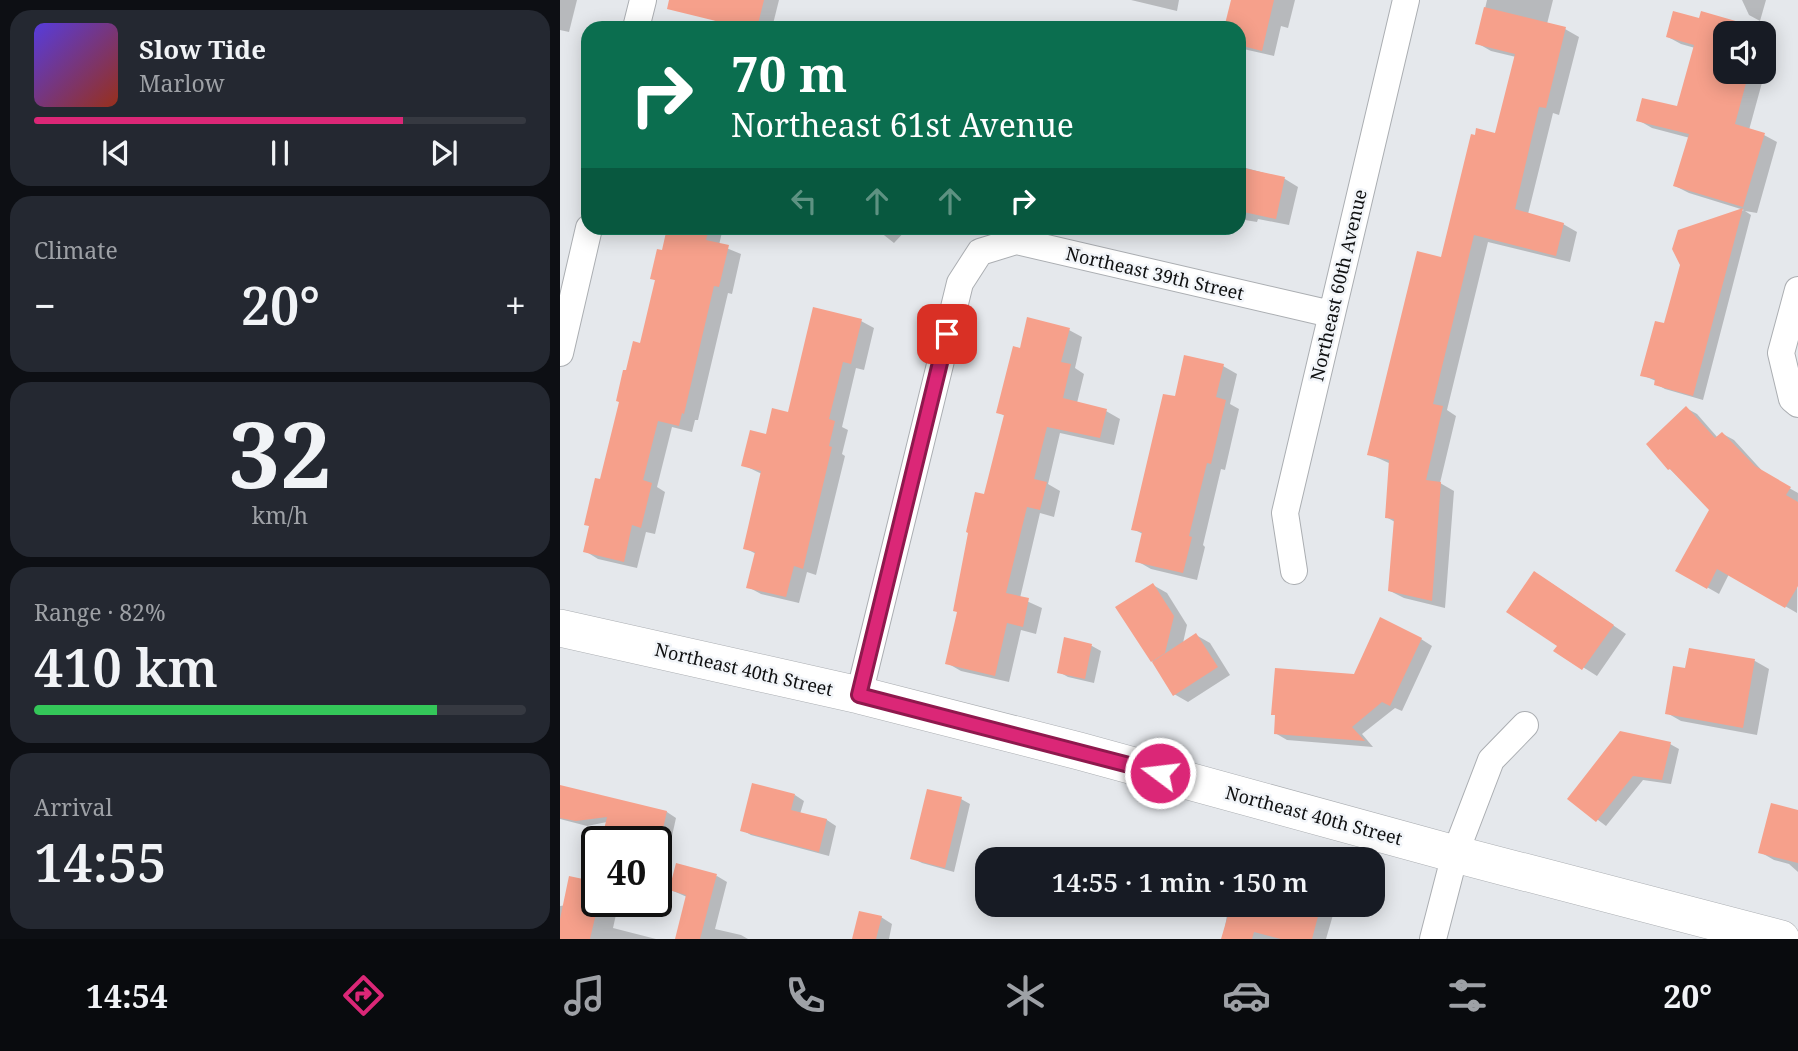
<!DOCTYPE html>
<meta charset="utf-8">
<style>
body{margin:0;font-family:"Noto Serif",serif;background:#242831;color:#f1f3f6;height:100vh;display:flex;flex-direction:column;font-size:26px;white-space:nowrap}
*{box-sizing:border-box;margin:0}
p{font-size:23px;color:#9ea1a6}
.icon{flex:none;width:38px;height:38px;fill:none;stroke:currentColor;stroke-width:2;stroke-linecap:round;stroke-linejoin:round}
.map{position:relative;flex:1;overflow:hidden}
.panel{display:flex;flex-direction:column;gap:10px;padding:10px;background:#0d0f14;width:560px}
.panel>*{flex:none}
.guide{position:absolute;left:21px;top:21px;width:665px;height:214px;border-radius:21px;box-shadow:0 4px 18px #0003;background:#0b6e4f;color:#fff;overflow:hidden}
.buttons{position:absolute;left:1153px;top:21px;display:grid;gap:14px}
.buttons a{display:grid;place-items:center;width:63px;height:63px;border-radius:14px;background:#171b24;box-shadow:0 4px 18px #0003;font-size:35px}
.speed{position:absolute;left:21px;top:826px;display:flex;gap:14px;font-size:35px;font-weight:700;text-align:center}
.speed>*{display:grid;place-content:center;width:91px;height:91px;border-radius:50%;background:#171b24;box-shadow:0 4px 18px #0003;line-height:1}
.speed .limit{border:4px solid #111;border-radius:10px;background:#fff;color:#111}
.pin{position:absolute;display:grid;place-items:center;width:60px;height:60px;color:#fff;margin:-30px;border-radius:14px;box-shadow:0 4px 10px #0006}
.me{position:absolute;width:77px;margin:-38px;rotate:285deg;stroke-linejoin:round;filter:drop-shadow(0 0 5px #0008)}
.turn{display:flex;align-items:center;gap:24px;height:147px;padding:0 35px;font-size:32px}
.turn .icon{width:91px;height:91px;stroke-width:2.5}
.turn b{display:block;font-size:49px;line-height:60px}
.lanes{display:flex;align-items:center;height:66px;padding:0 35px;background:#0003;justify-content:center;gap:35px;direction:ltr}
.lanes .off{opacity:.35}
.big{font-size:52px;font-weight:600;line-height:1.1}
.panel .card{flex:1;display:flex;flex-direction:column;justify-content:center;gap:10px;min-width:0;padding:0 24px;border-radius:21px;background:#242831}
.panel .dial{align-items:center;gap:0}
.dial b{font-size:91px;line-height:1}
.song{display:flex;align-items:center;gap:21px}
.cover{width:84px;height:84px;border-radius:10px;background:linear-gradient(135deg,hsl(250 70% 55%),hsl(10 70% 35%))}
.played{height:7px;border-radius:4px;background:linear-gradient(90deg,#db2777 75%,#363941 75%)}
.keys{display:flex;justify-content:space-around;direction:ltr}
.heat{display:flex;justify-content:space-between;align-items:center;font-size:38px;direction:ltr}
.charge{height:10px;border-radius:5px;background:linear-gradient(90deg,#34c759 82%,#363941 0)}
.trip{position:absolute;left:415px;top:847px;width:410px;height:70px;border-radius:21px;background:#171b24;box-shadow:0 4px 18px #0003;font-weight:600;line-height:70px;text-align:center}
.menu{display:flex;height:112px;justify-content:space-around;align-items:center;background:#090b0e;color:#9ea1a6}
.menu .icon{width:49px;height:49px}
.menu .active{color:#db2777}
.menu b{font-size:32px;color:#f1f3f6}
main{display:flex;flex:1;min-height:0}
.map>svg:first-child{display:block}
.shadow{fill:#0003}
.building{fill:#f6a08b}
.lines{fill:none;stroke-linecap:round;stroke-linejoin:round}
.street-casing{stroke:#abaeb2;stroke-width:28}
.secondary-casing{stroke:#abaeb2;stroke-width:38}
.street{stroke:#fff;stroke-width:26}
.secondary{stroke:#fff;stroke-width:37}
.route-casing{stroke:#8e194d;stroke-width:18}
.route{stroke:#db2777;stroke-width:12}
.labels{text-anchor:middle;dominant-baseline:central;stroke-width:5;stroke-linejoin:round;paint-order:stroke}
.street-label{font-size:18px;fill:#0f1011;stroke:#f2f5f9}
</style>
<main>
<section class="panel">
<div class="card">
<div class="song"><i class="cover"></i><div><b>Slow Tide</b><p>Marlow</p></div></div>
<div class="played"></div>
<div class="keys"><svg class="icon" aria-label="previous" viewBox="0 0 24 24"><path d="M18 5L8 12l10 7zM5 5v14"/></svg><svg class="icon" aria-label="pause" viewBox="0 0 24 24"><path d="M8 5v14M16 5v14"/></svg><svg class="icon" aria-label="next" viewBox="0 0 24 24"><path d="M6 5l10 7-10 7zM19 5v14"/></svg></div>
</div>
<div class="card"><p>Climate</p>
<div class="heat"><a>−</a><b class="big">20°</b><a>+</a></div>
</div>
<div class="card dial"><b>32</b><p>km/h</p></div>
<div class="card"><p>Range · 82%</p><b class="big">410 km</b><div class="charge"></div></div>
<div class="card"><p>Arrival</p><b class="big">14:55</b></div>
</section>
<div class="map">
<svg width="1238" height="939" viewBox="0 0 1238 939">
<rect width="100%" height="100%" fill="#e5e8ec"/>
<path class="shadow" d="M0 0H17L9 32 0 30Z
M157 0H219L212 28H157L158 22 152 19Z
M571 0H619L617 11Z
M673 0H735L728 28 721 26 714 56 679 48V28H666Z
M927 0H993L987 24 1005 29 1019 37 999 115 993 113 968 214 1003 224 1017 232 1010 262 928 242 887 410 896 416 880 483 894 491 885 608 844 598 830 591 835 522 826 517 831 464 809 454 882 259 936 135 956 57 931 51 917 43Z
M1182 0H1206L1200 21 1189 15Z
M1141 21 1185 26 1198 33H1166V72H1190L1203 79 1189 130 1204 135 1217 142 1197 213 1185 211 1191 215 1143 400 1105 389 1096 384V381L1082 375 1105 325 1122 265 1119 231 1184 210 1129 193 1115 186 1130 138 1092 128 1078 120 1118 108 1135 48 1121 44 1108 37Z
M679 166 725 179 738 187 729 225 698 219 697 222 679 219Z
M109 228H163L159 245 181 254 172 294 168 293 138 420H135L132 432 112 427 97 487 105 492 95 534 86 532 77 568 38 559 25 551 31 527 26 524 41 481 67 372 81 345 96 281 92 278 103 252Z
M315 228H348L334 243Z
M301 321 314 328 304 370 296 368 282 427 288 430 282 454 285 456 256 575 247 572 239 603 201 594 188 587 196 554 185 548 202 474 183 465 207 436 229 414Z
M509 330 522 337 515 368 524 374 517 403 546 411 560 419 554 445 500 433 488 484 500 491 494 517 480 513 460 598 482 608 476 634 461 630 449 682 401 671 387 663 445 416 438 412 461 350Z
M663 366 677 374 670 404 679 409 665 470 661 469 643 545 645 547 637 580 591 569 577 561 583 534 573 529 616 398Z
M1126 408 1137 414 1158 438 1163 434 1174 440 1206 475 1238 493 1237 613 1169 574 1159 594 1117 570 1151 509 1110 469Z
M988 581 1066 634 1037 676 996 650 999 645Z
M593 585 607 593 627 625 623 643 636 635 650 643 670 675 628 702 614 694 592 661Z
M861 639 872 646 842 711 835 708 802 734 813 747 727 740 715 733 795 676Z
M506 640 532 646 541 651 534 683 508 677 499 672Z
M1130 650 1195 661 1209 669 1197 735 1121 721 1107 713 1127 670Z
M1110 744 1119 749 1111 784 1083 780 1046 826 1009 798Z
M0 787 107 812 116 818 106 863 96 861V842L47 822 27 826 0 819Z
M235 795 244 801 240 814 267 820 276 826 269 856 191 835 182 830Z
M401 799 410 804 394 872 362 863 352 858Z
M1238 812V872L1229 864 1214 860 1200 852Z
M157 876 167 882 155 929 181 935 188 939H117L127 897 111 890Z
M37 901H59L53 928 96 939H0V906Z
M637 905H768L775 908 766 939H663L667 915 644 909Z
M321 917 332 924 329 939H294Z"/>
<path class="building" d="M109 0H204L197 28H155L156 21 107 9Z
M671 0H714L702 51 679 45V28H664Z
M924 7 1006 27 986 108 979 107 955 209 1004 223 996 256 914 235 873 404 883 406 866 480 881 482 872 601 828 591 834 519 825 518 829 460 807 455 857 251 881 257 911 134 915 135 916 128 935 133 955 54 915 44Z
M1113 11 1139 18 1141 11 1186 24 1183 33H1166V72H1189L1175 124 1205 133 1183 207 1113 186 1129 134 1076 121 1082 98 1117 106 1134 45 1106 37Z
M679 167 725 177 716 219 679 211Z
M1183 208 1133 396 1094 385 1095 379 1080 376 1095 321 1104 323 1120 265 1112 249 1118 230Z
M107 228H149L146 240 169 245 159 287 154 286 124 414 122 413 119 426 98 421 83 480 92 483 81 528 72 525 64 562 23 552 29 526 24 525 35 478 40 479 59 402 56 401 63 370H66L73 341 80 343 95 280 90 279 97 249 102 250Z
M253 307 302 319 291 364 283 362 269 419 275 421 269 446 272 447 243 569 234 566 226 597 186 588 195 552 183 549 201 471 181 466 190 430 206 434 212 408 228 412Z
M467 317 510 328 501 362 511 364 503 398 547 409 540 438 487 427 474 479 487 482 480 510 467 507 446 593 469 598 463 627 447 623 435 676 385 664 397 612 393 611 408 533 406 532 415 492 424 494 444 415 436 413 453 346 460 348Z
M624 355 664 364 656 397 666 400 651 464 647 463 629 536 632 537 623 573 575 562 582 532 571 530 603 394 615 396Z
M1126 406 1155 438 1162 432 1195 466 1231 487 1226 495 1238 502V586L1225 608 1157 569 1147 589 1115 571 1149 510 1110 469 1108 470 1086 444Z
M974 571 1054 625 1022 670 993 651 997 646 946 612Z
M593 583 614 616 605 653 591 662 555 607Z
M820 617 862 638 830 706 822 702 792 727 805 741 714 734 715 715H711L715 668 794 674Z
M636 633 658 667 613 696 592 662Z
M504 637 532 644 525 679 497 673Z
M1129 648 1195 659 1183 728 1105 714 1113 666 1125 668Z
M1060 731 1111 742 1102 780 1073 776 1036 822 1007 799Z
M192 783 235 794 231 810 267 819 259 852 180 831Z
M0 785 107 811 100 842H41L47 817 16 821 0 818Z
M367 789 402 797 385 868 350 859Z
M1211 803 1238 810V863L1198 853Z
M116 863 157 874 140 939H115L126 895 109 890Z
M9 876 37 882V909L30 939H0V919Z
M671 905H761L752 939H721L694 932 692 939H661Z
M299 911 322 916 316 939H292Z"/>
<g class="lines">
<g class="street-casing">
<path id="street" d="M76 28 83 0
M1238 290 1221 353 1232 399 1238 404
M0 353 29 228
M734 571 725 513 846 0
M299 695 400 283 420 252 456 241 771 314
M873 939 895 854 931 760 965 725"/>
</g>
<g class="secondary-casing">
<path id="secondary" d="M0 628 299 695 519 751 895 854 1221 939"/>
</g>
<use href="#street" class="street"/>
<use href="#secondary" class="secondary"/>
</g>
<g class="lines">
<g class="route-casing">
<path id="route" d="M387 334 299 695 600 773"/>
</g>
<use href="#route" class="route"/>
</g>
<g class="labels">
<g class="street-label">
<text transform="translate(595 273) rotate(13)">Northeast 39th Street</text>
<text transform="translate(778 285) rotate(-77)">Northeast 60th Avenue</text>
<text transform="translate(184 669) rotate(13)">Northeast 40th Street</text>
<text transform="translate(754 815) rotate(15)">Northeast 40th Street</text>
</g>
</g>
</svg>
<div class="buttons">
<a><svg class="icon" aria-label="sound" viewBox="0 0 24 24"><path d="M4 9h4l5-4v14l-5-4H4zM17 9q2 3 0 6"/></svg></a>
</div>
<div class="speed"><div class="limit">40</div></div>
<div class="pin" style="left:387px;top:334px;background:#d93025"><svg class="icon" aria-label="arrive" viewBox="0 0 24 24"><path d="M6 21V4h12l-3 4 3 4H6"/></svg></div>
<svg class="me" style="left:600px;top:773px" viewBox="-20 -20 40 40"><circle r="17" fill="#db2777" stroke="#fff" stroke-width="3"/><path d="M0-11L8 9 0 5-8 9z" fill="#fff"/></svg>
<div class="trip">14:55 · 1 min · 150 m</div>
<div class="guide">
<div class="turn"><svg class="icon" aria-label="right" viewBox="0 0 24 24"><path d="M7 20v-9h11M14 6l5 5-5 5"/></svg><div><b>70 m</b>Northeast 61st Avenue</div></div>
<div class="lanes"><svg class="icon off" aria-label="left" viewBox="0 0 24 24"><path d="M17 20v-9H6M10 6l-5 5 5 5"/></svg><svg class="icon off" aria-label="ahead" viewBox="0 0 24 24"><path d="M12 20V5M6 11l6-6 6 6"/></svg><svg class="icon off" aria-label="ahead" viewBox="0 0 24 24"><path d="M12 20V5M6 11l6-6 6 6"/></svg><svg class="icon" aria-label="right" viewBox="0 0 24 24"><path d="M7 20v-9h11M14 6l5 5-5 5"/></svg></div>
</div>
</div>
</main>
<nav class="menu">
<b>14:54</b>
<svg class="icon active" aria-label="directions" viewBox="0 0 24 24"><path d="M12 3l9 9-9 9-9-9zM9 14v-3h6M13 9l2 2-2 2"/></svg>
<svg class="icon" aria-label="music" viewBox="0 0 24 24"><path d="M9 18V5l10-2v13"/><circle cx="6" cy="18" r="3"/><circle cx="16" cy="16" r="3"/></svg>
<svg class="icon" aria-label="phone" viewBox="0 0 24 24"><path d="M5 4h4l2 5-3 2q2 4 5 5l2-3 5 2v4C11 20 4 13 5 4z"/></svg>
<svg class="icon" aria-label="climate" viewBox="0 0 24 24"><path d="M12 3v18M4 7l16 10M4 17L20 7"/></svg>
<svg class="icon" aria-label="car" viewBox="0 0 24 24"><path d="M5 17H2v-5l4-1 3-4h7l3 4 3 1v5h-3M9 17h6M6 11h13"/><circle cx="7" cy="17" r="2"/><circle cx="17" cy="17" r="2"/></svg>
<svg class="icon" aria-label="filters" viewBox="0 0 24 24"><path d="M4 7h16M4 17h16"/><circle cx="9" cy="7" r="2"/><circle cx="15" cy="17" r="2"/></svg>
<b>20°</b>
</nav>
